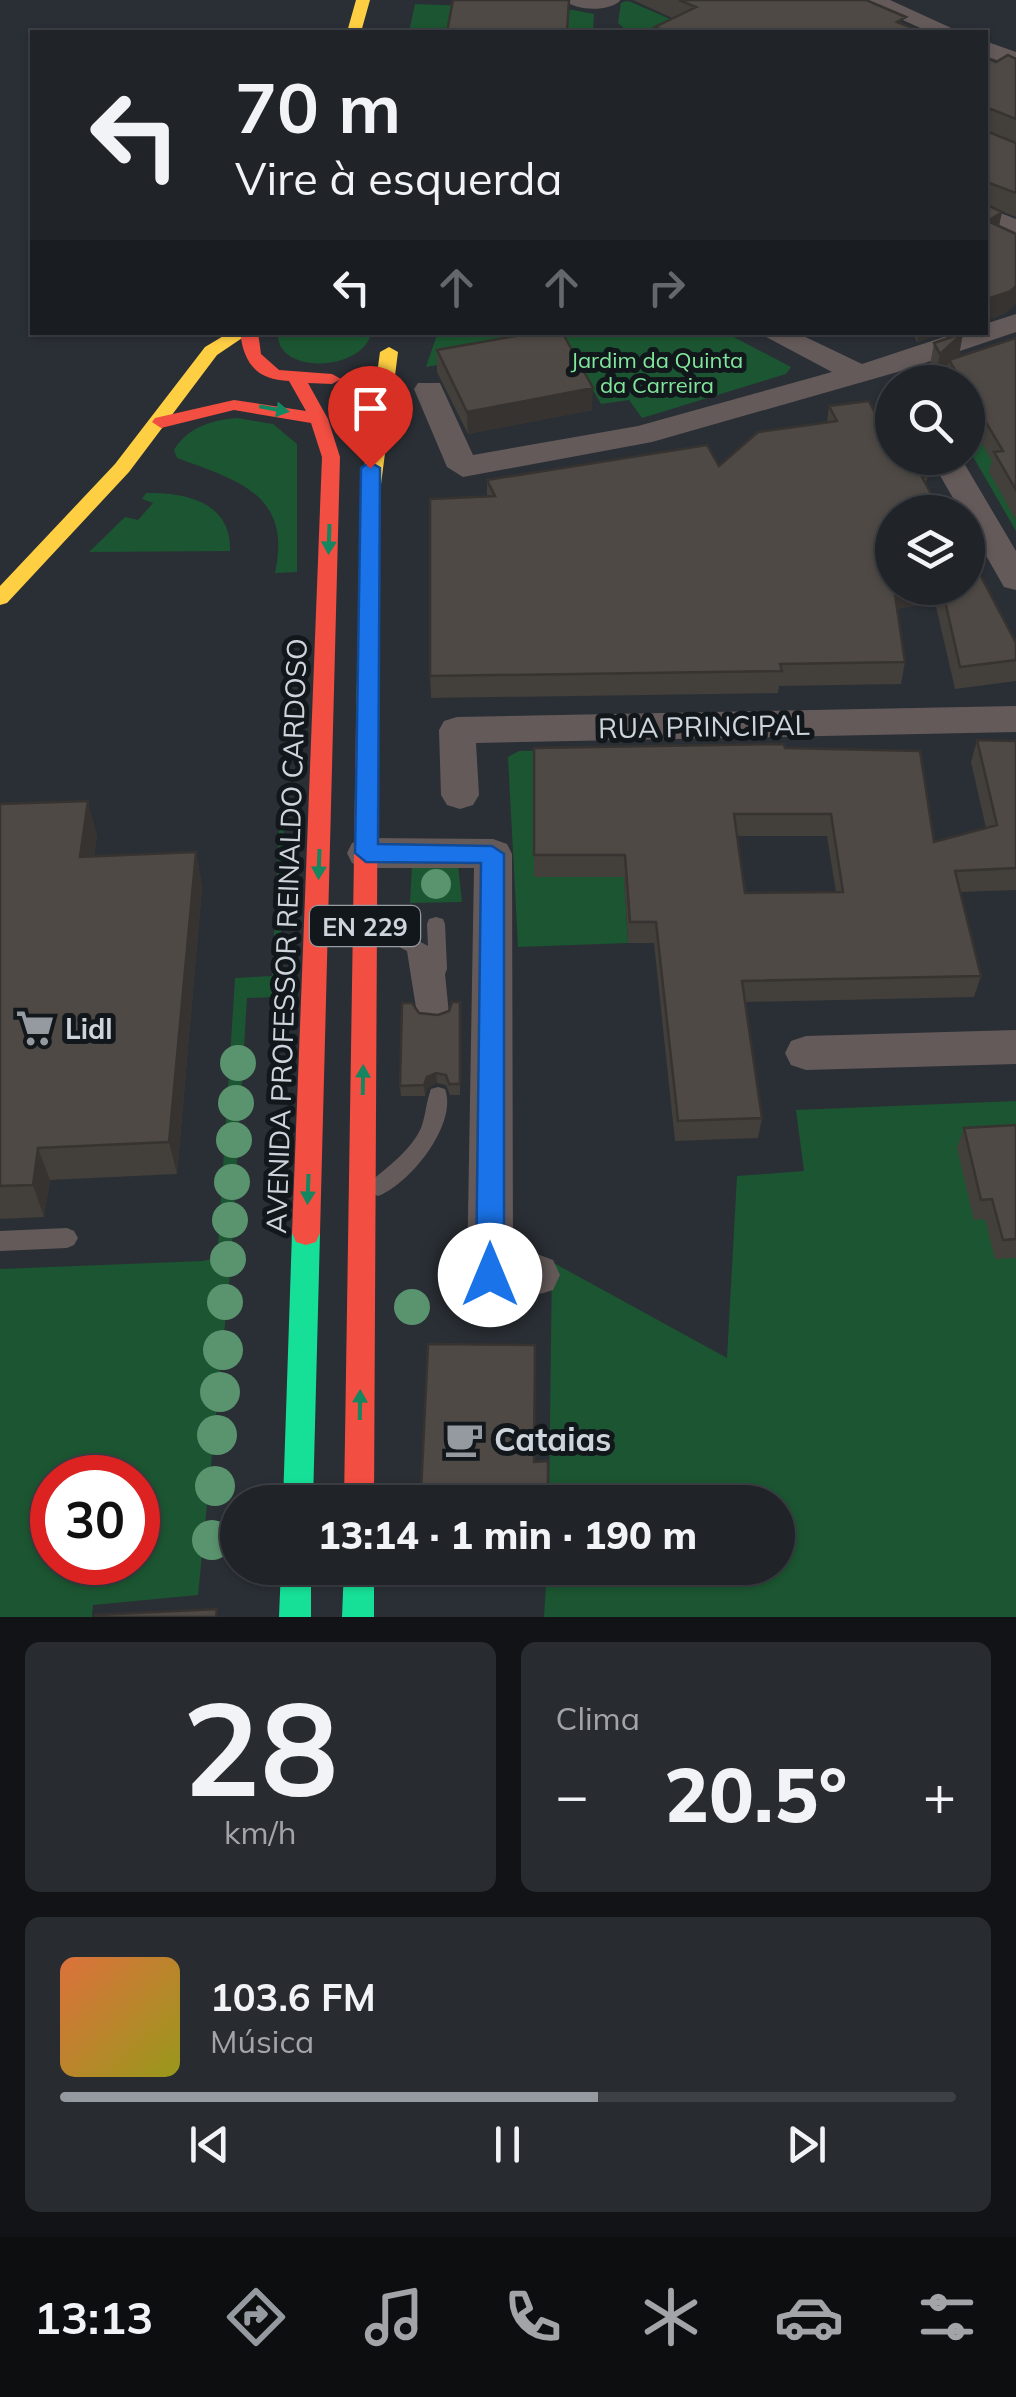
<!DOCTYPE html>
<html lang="pt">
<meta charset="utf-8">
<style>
body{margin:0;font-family:Mulish,sans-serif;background:#282b30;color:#f1f3f6;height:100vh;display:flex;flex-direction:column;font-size:38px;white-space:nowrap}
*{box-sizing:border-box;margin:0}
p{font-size:32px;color:#a2a4a8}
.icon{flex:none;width:55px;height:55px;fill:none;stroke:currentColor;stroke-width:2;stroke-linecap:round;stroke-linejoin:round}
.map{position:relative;height:1617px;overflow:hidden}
.details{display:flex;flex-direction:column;gap:25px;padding:25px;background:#121316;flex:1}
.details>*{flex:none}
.guide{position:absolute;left:30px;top:30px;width:958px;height:305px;border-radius:0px;box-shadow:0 2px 8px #0004,0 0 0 2px #3d4045;background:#202328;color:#f1f3f6;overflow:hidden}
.buttons{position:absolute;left:875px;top:365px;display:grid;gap:20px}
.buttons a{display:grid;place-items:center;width:110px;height:110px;border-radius:50%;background:#202328;box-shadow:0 2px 8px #0004,0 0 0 2px #3d4045;font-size:50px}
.speed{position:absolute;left:30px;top:1455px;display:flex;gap:20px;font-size:50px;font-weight:700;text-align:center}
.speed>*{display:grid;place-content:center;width:130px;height:130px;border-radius:50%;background:#202328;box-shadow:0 2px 8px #0004,0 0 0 2px #3d4045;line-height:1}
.speed .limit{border:15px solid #d22;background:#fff;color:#111}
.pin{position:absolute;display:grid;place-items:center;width:85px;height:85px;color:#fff;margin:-102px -42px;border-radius:50% 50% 50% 0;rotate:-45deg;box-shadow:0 0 10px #0007}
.pin .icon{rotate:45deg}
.me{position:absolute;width:110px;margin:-55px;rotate:0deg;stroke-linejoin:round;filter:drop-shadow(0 0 8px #0008)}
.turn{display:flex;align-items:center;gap:35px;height:210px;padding:0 40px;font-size:45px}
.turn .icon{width:130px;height:130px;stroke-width:2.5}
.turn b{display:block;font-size:70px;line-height:85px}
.lanes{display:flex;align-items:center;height:95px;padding:0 40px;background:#0003;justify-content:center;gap:50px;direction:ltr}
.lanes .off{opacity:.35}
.big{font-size:75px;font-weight:800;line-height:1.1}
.details .widget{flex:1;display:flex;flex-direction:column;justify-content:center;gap:15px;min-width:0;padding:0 35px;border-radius:15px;background:#282b30}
.details .dial{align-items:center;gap:0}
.dial b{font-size:130px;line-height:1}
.song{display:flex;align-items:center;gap:30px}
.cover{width:120px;height:120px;border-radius:15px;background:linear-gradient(135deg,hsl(20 70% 55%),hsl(60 70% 35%))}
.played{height:10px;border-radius:5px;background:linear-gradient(90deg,#959aa1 60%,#3d4045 60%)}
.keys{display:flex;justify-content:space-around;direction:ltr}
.heat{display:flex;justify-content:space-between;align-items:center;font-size:55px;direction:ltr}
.details .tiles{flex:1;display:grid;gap:25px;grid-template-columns:1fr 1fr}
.widget:last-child{grid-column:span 2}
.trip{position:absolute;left:220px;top:1485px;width:575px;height:100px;border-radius:50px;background:#202328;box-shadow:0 2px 8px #0004,0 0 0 2px #3d4045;font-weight:800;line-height:100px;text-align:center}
.tab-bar{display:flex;height:160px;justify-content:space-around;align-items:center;background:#0d0e10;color:#a2a4a8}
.tab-bar .icon{width:70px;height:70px}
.tab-bar .current{color:#959aa1}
.tab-bar b{font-size:45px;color:#f1f3f6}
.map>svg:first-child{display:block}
.green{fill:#1c5531;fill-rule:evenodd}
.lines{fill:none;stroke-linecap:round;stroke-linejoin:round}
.lane{fill:#655a5a;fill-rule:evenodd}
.street{fill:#655a5a;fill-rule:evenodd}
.fast{fill:#16e098;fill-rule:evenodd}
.slow{fill:#ffcf43;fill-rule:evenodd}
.jam{fill:#f24e42;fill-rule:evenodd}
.tree{fill:#5a946e}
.wall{fill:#433f3a;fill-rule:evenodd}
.shaded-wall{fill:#373330}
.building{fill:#4e4944;stroke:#373330;stroke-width:2.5;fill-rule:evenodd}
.oneway{fill:#148660}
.route{fill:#1a73e8;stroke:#114b97;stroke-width:2.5}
.labels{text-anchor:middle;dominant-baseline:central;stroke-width:10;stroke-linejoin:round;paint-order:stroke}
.far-park-label{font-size:22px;fill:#81e69c;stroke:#12171b}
.shield{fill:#12171b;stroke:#969ba1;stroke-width:2.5}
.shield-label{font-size:25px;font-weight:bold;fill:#ced4db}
.street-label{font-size:28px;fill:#ced4db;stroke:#12171b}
.poi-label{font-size:28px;font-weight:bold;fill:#ced4db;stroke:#12171b;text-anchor:start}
.near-poi-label{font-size:32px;font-weight:bold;fill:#ced4db;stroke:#12171b;text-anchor:start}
</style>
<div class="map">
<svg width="1016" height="1617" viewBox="0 0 1016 1617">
<rect width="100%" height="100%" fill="#2a2f35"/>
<path class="green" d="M626 1 631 2 684 25 670 32H628L618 23 621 3Z
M415 4 573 10 594 14 593 32H409Z
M438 332 726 333 791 367 786 374 642 418 629 400 601 404 565 342 426 367Z
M278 333 371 332V333C364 371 276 376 278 333Z
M1016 339V531L968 448V382H930L929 371Z
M237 418 273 424 297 444V572L275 573C292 495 240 481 177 458L174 450C188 427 212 420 237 418Z
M146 493C185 492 232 502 230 551L89 552 125 517 138 520 153 503 142 499Z
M639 749 624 878 628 943 518 947 508 757 519 751Z
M284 829 279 997 247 998 232 1245H218L235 978 272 976 279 830Z
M412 865H458L462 902 410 903Z
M1016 1101V1617H544L547 1568H778V1502H549L552 1262 727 1358 737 1176 804 1171 796 1110Z
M232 1254 198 1595 93 1605 92 1617H0V1269L203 1261ZM52 1478H138V1562H52Z"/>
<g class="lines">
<path class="lane" d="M436 917 443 919 445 924 447 969 445 974 449 1014 446 1020 439 1022 420 1020 417 1014 407 951 366 930 364 925 366 920H380L428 946 427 924 429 919Z
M438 1087 445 1089C458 1124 410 1184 378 1196L371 1193 368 1187 371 1181C389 1166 411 1150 421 1128 426 1115 426 1102 431 1089Z
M67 1228 74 1231 78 1238 74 1245 67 1248 0 1251V1231Z"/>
<path class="street" d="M564 0H620V1C608 12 576 11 564 0Z
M859 0H890L960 32H929Z
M985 41 1016 52V67L985 56Z
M985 207 1016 219V237L985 225Z
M1016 314V332L901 371 652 442 463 477 447 467 414 389 418 383H440L473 455 638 426 832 372 757 332H795L862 364 959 332H985V324Z
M930 458H961L1016 551V590L1004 587 968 524V512H961Z
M1016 706V732L476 743 479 795 473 805 460 809 447 805 441 795 439 730 444 721 457 717Z
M366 838 493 839 507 844 512 854 513 1254H537L553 1260 560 1275 553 1290C528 1299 499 1299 474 1290L467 1275 474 868H366L352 863 347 853 352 843Z
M1016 1030V1064L806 1070 791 1065 785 1053 791 1041 806 1036Z"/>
<path class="fast" d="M306 1221 316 1224 320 1233 313 1502H283L292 1233 296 1224Z
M281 1568H311V1617H279Z
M344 1568H374V1617H342Z"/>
<path class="slow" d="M356 0H370L361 32H347Z
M230 332H251L217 355 129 472 7 603 0 605V586L115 464 205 347Z
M389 347 398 352 380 492 378 727 367 735 356 727 361 492 380 352Z"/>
<path class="jam" d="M240 332H258L261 354 279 370 332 374 341 379 332 384 308 383 328 419 340 457 320 1233 316 1242 306 1245 296 1242 292 1233 322 457 311 423 234 410 161 428 152 422 155 418 234 400 306 411 289 381C256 379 244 364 240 332Z
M367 719 378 727 374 1502H344L356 727Z"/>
</g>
<g class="tree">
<circle cx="436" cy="884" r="15"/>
<circle cx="238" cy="1063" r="18"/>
<circle cx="236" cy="1103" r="18"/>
<circle cx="234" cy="1140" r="18"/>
<circle cx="232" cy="1182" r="18"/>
<circle cx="230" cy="1220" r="18"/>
<circle cx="228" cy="1259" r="18"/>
<circle cx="225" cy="1302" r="18"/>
<circle cx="412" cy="1307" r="18"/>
<circle cx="223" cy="1350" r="20"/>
<circle cx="220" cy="1392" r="20"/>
<circle cx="217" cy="1435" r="20"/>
<circle cx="215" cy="1486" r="20"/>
<circle cx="212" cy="1540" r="20"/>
</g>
<path class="wall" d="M633 0H866L905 25 923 32H655V27L672 18Z
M985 57 996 62 1016 59V143L986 131 1016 143V217L995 209 1002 212 999 226 1006 313 985 321Z
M912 332H946L917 342Z
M963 333 959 355 955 358 1016 338V520L989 472 992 461 968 419V382H946L945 381 948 365 936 376 930 365 934 343Z
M437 350 592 410 468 434 437 372Z
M829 406 876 415 928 476 892 588H968L1016 643V681L955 689 935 602 897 609 905 662 901 684 779 686 778 693 431 698 430 676 487 496V480L719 466 827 422Z
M977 740 1016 741V890L960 892 981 976 974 997 745 1002 762 1118 758 1138 675 1141 654 943H628L624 877H534V748H785L934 842 986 828 971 762ZM737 836H827L836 892 745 893Z
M0 804 97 835 94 856 196 852 202 887 177 1174 50 1180 44 1217 0 1219Z
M460 1002V1095H450L446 1085 437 1083 427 1088 425 1096H401L400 1086 419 1013 438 1015 449 1011Z
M1016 1125V1258L995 1259 985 1219 974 1220 957 1148 964 1128Z
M548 1461V1502H422L421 1493 534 1462Z"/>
<path class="shaded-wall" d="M991 109 986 130V112Z
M1002 212 997 234 988 221Z
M1016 286V304L1006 313 985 321 987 299Z
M919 332H946L917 342Z
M963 333 959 355 950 363 949 360 948 365 936 376 940 354Z
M593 388 592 410 468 434 467 412Z
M894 588H938L935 602 889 610Z
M88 801 97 835 89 891 80 857Z
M196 852 202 887 177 1174 169 1142Z
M436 1073 437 1083 427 1088 425 1096 424 1085 427 1077Z
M38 1148 50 1180 44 1217 33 1185Z"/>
<path class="building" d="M453 0H569L567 32H447Z
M679 0H866L906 17 897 22 923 32H667L655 27 696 7Z
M1008 55 1016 59V119L991 109 986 112V131L1016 143V193L987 182V205L1002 212 988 221 1016 234V286L1011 291 987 299 985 306V57L996 62Z
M538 332H562L593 388 467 412 437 350Z
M963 333 940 354 934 343Z
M1016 338V490L994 452 1003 451 968 392V382H962L949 360Z
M869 401 876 415 892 413V458H918L928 476 922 477 941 512H892V588H899H894L905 662 780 664 782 671 430 676V499L495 496 487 480 707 445 719 466 758 432 837 421 829 406Z
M968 552 1016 643V660L960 667 942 588H968Z
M977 740 1016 741V868L955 871 981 976 742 981 762 1118 678 1121 656 922H630L625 855H534V748L784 744 785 748 920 751 934 842 997 825ZM734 814H831L843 892 745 893Z
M88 801 80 857 196 852 169 1142 38 1148 33 1185 0 1186V804Z
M452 1002H460V1084H449L446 1075 436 1073 427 1077 424 1085 400 1086 402 1003H412L419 1013 438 1015 449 1011Z
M1016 1125V1239L1003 1240 992 1199 981 1200 964 1128Z
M428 1344 535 1345 534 1462 548 1461V1496H527V1502H473L474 1493H421Z
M217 1609 216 1617H95V1615Z"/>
<defs><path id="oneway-solid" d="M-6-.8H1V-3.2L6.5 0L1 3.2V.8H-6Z" transform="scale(2.5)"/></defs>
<g class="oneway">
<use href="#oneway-solid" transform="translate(274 409) rotate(10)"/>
<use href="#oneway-solid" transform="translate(329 539) rotate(92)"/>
<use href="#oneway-solid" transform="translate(319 864) rotate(92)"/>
<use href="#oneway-solid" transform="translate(363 1080) rotate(-89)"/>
<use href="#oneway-solid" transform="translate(308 1189) rotate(92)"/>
<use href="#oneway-solid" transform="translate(360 1405) rotate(-89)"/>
</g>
<path class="route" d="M370 462 380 468 378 844 492 846 504 854V1275L500 1284 490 1288 480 1284 476 1275 481 863 366 862 355 853 361 468Z"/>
<defs>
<g id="supermarket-bare" transform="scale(3)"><path d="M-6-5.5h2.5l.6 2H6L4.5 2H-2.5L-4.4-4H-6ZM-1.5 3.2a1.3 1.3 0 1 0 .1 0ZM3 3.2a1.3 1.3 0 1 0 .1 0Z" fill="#959aa1" stroke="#12171b" stroke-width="2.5" paint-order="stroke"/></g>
<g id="cafe-bare" transform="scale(3)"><path d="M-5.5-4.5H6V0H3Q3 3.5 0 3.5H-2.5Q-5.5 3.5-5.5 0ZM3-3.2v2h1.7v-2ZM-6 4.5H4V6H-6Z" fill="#959aa1" stroke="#12171b" stroke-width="2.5" paint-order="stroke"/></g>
</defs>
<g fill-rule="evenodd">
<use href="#supermarket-bare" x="35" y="1028"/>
<use href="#cafe-bare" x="464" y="1439"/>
</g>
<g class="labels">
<g class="far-park-label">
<text x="657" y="360">Jardim da Quinta<tspan x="657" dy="25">da Carreira</tspan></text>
</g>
<rect class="shield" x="310" y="906" width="110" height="40" rx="8"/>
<g class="shield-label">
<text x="365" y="926">EN 229</text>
</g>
<g class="street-label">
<text transform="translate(704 726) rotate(-1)">RUA PRINCIPAL</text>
<text transform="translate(286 936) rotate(-88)">AVENIDA PROFESSOR REINALDO CARDOSO</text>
</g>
<g class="poi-label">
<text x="65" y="1028">Lidl</text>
</g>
<g class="near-poi-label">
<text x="494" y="1439">Cataias</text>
</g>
</g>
</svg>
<div class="buttons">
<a><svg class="icon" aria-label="search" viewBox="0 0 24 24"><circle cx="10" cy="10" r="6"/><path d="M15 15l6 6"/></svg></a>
<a><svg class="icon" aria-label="layers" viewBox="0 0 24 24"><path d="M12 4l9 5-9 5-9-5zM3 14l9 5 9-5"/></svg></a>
</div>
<div class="speed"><div class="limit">30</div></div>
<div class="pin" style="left:370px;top:468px;background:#d93025"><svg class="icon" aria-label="arrive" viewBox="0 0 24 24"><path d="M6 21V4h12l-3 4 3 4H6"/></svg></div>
<svg class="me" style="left:490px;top:1275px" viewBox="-20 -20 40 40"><circle r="19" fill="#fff"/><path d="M0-13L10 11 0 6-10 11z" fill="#1a73e8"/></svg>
<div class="trip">13:14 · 1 min · 190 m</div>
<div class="guide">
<div class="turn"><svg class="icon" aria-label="left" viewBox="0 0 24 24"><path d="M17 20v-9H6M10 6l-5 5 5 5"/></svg><div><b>70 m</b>Vire à esquerda</div></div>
<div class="lanes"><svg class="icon" aria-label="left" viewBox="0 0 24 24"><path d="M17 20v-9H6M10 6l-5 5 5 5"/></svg><svg class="icon off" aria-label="ahead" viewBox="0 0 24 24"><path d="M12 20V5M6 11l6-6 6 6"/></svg><svg class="icon off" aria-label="ahead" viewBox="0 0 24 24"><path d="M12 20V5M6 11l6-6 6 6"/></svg><svg class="icon off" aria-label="right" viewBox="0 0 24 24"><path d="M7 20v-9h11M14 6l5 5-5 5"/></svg></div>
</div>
</div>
<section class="details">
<div class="tiles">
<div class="widget dial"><b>28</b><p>km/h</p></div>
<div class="widget"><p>Clima</p>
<div class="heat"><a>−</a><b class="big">20.5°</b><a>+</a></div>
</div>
<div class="widget">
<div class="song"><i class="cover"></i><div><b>103.6 FM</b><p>Música</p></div></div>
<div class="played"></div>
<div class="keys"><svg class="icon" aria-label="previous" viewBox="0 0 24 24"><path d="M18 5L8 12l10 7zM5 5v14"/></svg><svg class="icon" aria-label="pause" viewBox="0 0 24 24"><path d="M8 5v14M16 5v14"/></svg><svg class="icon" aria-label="next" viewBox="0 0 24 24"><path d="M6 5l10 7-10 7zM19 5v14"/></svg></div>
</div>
</div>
</section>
<nav class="tab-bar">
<b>13:13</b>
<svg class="icon current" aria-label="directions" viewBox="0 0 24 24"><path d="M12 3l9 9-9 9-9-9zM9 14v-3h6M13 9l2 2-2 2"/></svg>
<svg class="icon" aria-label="music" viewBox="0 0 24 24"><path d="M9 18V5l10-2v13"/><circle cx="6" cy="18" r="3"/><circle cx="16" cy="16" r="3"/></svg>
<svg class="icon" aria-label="phone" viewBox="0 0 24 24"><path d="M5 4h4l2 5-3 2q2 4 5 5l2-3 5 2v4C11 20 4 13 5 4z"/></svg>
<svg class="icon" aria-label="climate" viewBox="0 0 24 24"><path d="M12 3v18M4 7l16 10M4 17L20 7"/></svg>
<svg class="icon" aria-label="car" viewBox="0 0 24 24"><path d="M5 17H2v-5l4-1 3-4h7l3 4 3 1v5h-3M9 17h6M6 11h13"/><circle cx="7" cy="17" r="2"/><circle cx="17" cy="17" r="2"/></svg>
<svg class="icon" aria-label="filters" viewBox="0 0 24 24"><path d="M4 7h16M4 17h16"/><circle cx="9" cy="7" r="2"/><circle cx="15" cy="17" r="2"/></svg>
</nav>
